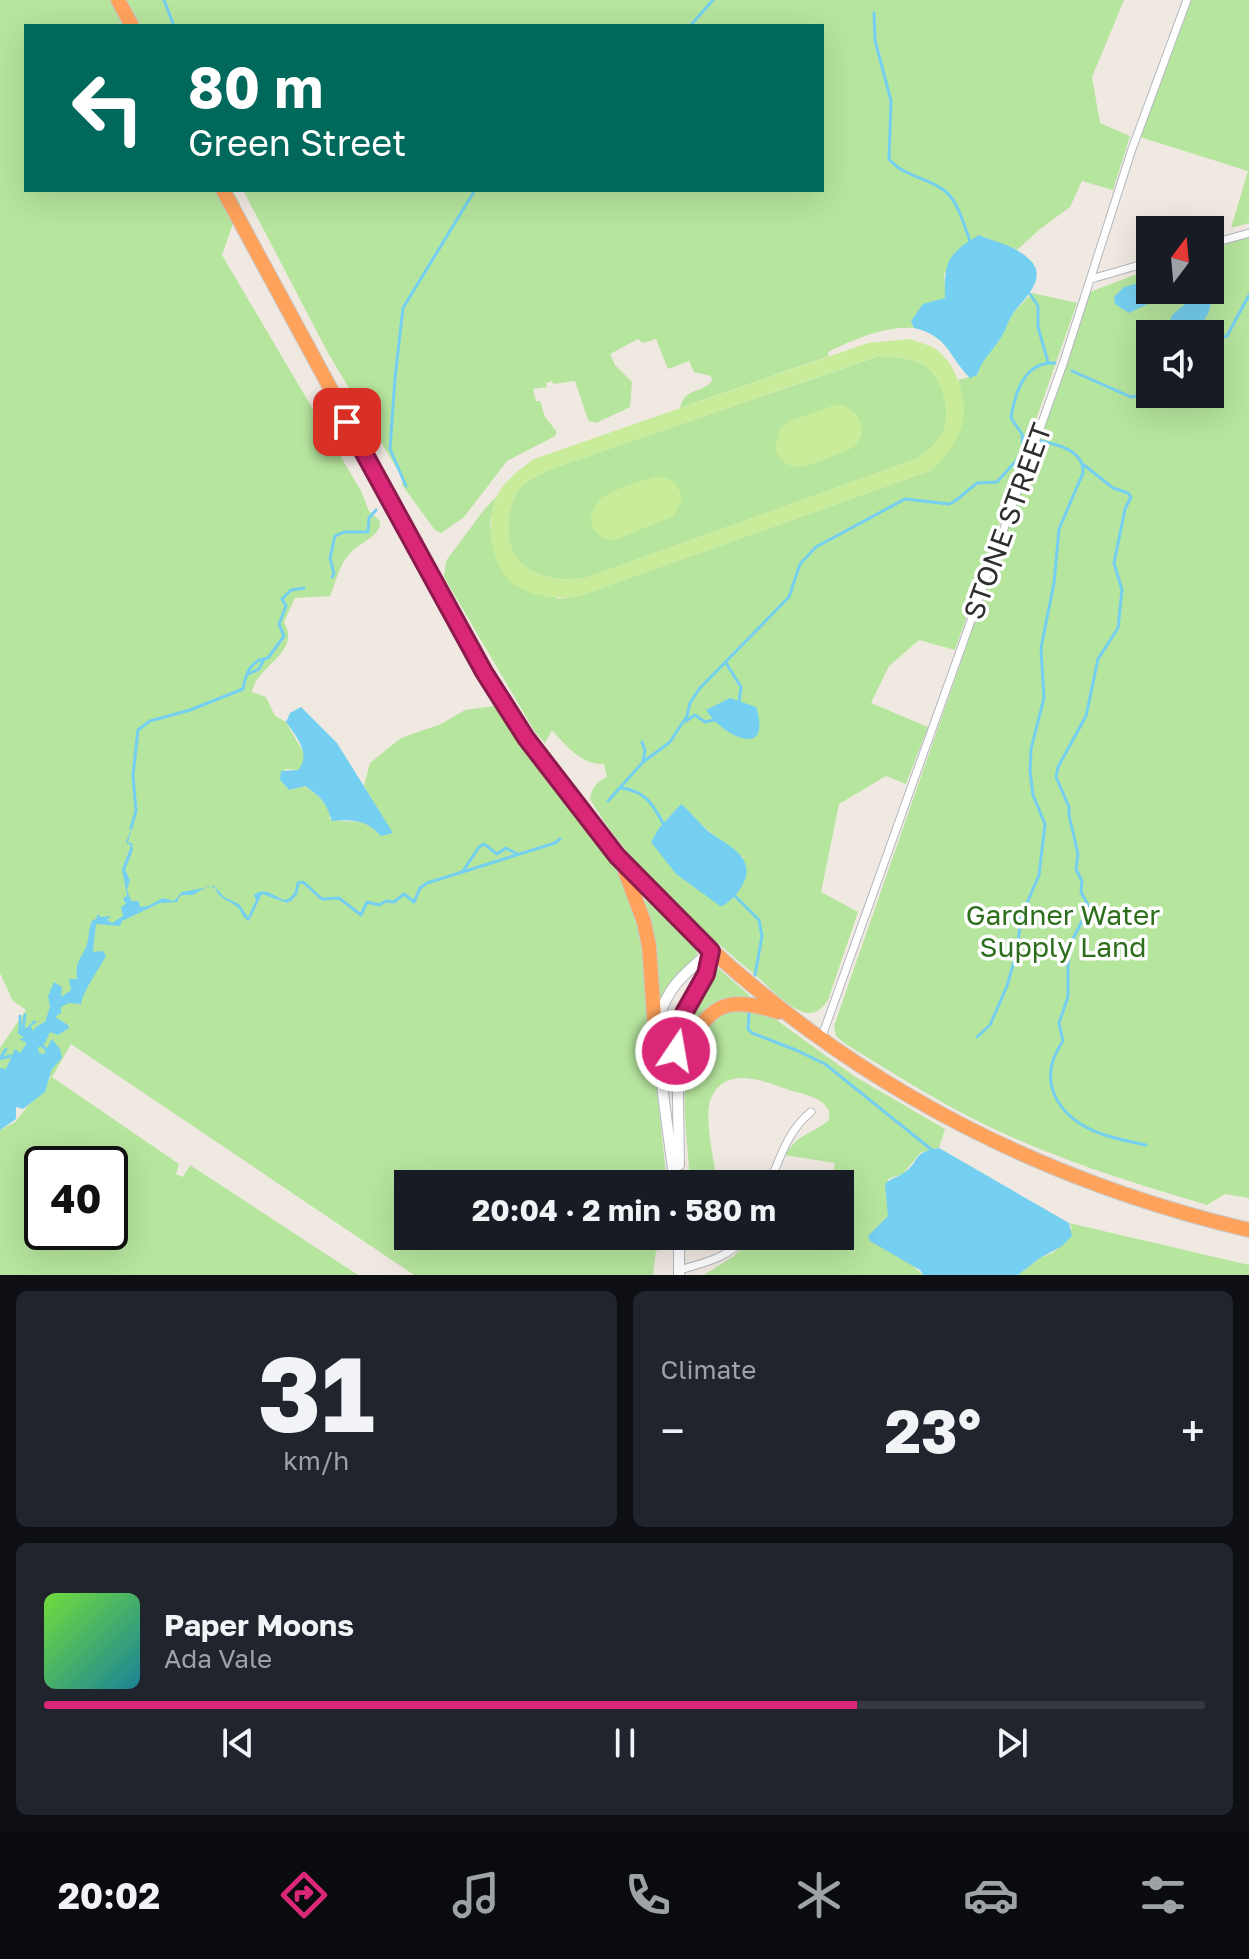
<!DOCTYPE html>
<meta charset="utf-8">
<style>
body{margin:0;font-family:"Golos Text",sans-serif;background:#20242c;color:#f1f3f6;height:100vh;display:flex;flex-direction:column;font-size:30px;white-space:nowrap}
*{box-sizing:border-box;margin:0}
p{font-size:26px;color:#9ea1a6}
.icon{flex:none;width:44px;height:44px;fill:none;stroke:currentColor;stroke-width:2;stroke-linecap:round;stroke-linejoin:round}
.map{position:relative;height:1275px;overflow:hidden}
.drawer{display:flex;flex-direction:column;gap:16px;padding:16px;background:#0d0f14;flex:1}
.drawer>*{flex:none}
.banner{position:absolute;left:24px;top:24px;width:800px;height:168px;border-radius:0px;box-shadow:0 8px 32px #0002;background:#00695c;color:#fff;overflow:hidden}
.needle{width:52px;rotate:16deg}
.tools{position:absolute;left:1136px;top:216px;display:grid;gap:16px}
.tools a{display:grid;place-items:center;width:88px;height:88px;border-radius:0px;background:#171b24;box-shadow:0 8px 32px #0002;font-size:40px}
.speed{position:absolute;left:24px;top:1146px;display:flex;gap:16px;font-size:40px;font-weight:700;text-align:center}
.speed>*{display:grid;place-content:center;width:104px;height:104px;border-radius:50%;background:#171b24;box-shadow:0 8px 32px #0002;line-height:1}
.speed .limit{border:4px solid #111;border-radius:12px;background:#fff;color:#111}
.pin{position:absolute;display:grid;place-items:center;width:68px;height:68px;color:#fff;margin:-34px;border-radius:16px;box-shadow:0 4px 12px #0006}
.me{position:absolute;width:88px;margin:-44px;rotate:12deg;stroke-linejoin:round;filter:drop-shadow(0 0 6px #0008)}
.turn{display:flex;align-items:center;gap:28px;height:168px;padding:0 32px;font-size:36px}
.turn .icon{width:104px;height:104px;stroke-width:2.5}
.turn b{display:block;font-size:56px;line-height:68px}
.big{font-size:60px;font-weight:700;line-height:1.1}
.drawer .tile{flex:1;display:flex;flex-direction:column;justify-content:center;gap:12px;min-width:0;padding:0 28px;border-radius:12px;background:#20242c}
.drawer .dial{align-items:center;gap:0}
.dial b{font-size:104px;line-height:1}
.song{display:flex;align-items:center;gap:24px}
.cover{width:96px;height:96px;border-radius:12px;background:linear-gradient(135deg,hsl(100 70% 55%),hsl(190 70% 35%))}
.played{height:8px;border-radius:4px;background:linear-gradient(90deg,#db2777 70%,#363941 70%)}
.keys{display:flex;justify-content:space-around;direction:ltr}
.heat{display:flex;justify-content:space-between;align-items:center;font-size:44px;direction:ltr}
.drawer .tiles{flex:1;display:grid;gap:16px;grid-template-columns:1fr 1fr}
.tile:last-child{grid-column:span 2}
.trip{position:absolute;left:394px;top:1170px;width:460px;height:80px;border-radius:0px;background:#171b24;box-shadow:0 8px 32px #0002;font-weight:700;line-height:80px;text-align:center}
.dock{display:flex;height:128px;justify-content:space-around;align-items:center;background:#090b0e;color:#9ea1a6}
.dock .icon{width:56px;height:56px}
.dock .current{color:#db2777}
.dock b{font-size:36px;color:#f1f3f6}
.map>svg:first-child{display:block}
.green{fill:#b6e59e;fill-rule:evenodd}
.pitch{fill:#c9ec9a;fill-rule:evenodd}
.water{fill:#75cff0}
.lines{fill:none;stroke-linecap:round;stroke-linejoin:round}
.stream{stroke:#75cff0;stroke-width:3}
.street-casing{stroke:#b4b7c1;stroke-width:9}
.secondary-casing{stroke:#b4b7c1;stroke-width:12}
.highway-casing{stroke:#c9c9c9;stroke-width:16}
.street{stroke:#fff;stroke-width:7}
.secondary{stroke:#fff;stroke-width:10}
.highway{stroke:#ffa35c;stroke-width:14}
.route-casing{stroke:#8e194d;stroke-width:20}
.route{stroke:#db2777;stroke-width:14}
.labels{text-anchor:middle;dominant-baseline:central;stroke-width:7;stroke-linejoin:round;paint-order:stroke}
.street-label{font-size:28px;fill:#2e2e2e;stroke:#fff}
.park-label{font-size:28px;fill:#2c6e1b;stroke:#fff}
</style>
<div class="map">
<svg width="1249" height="1275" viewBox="0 0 1249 1275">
<rect width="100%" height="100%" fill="#efe9e1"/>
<path class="green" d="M0 0H1124L1092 77 1100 123 1130 136 1113 190 1082 181 1070 207 1040 229 1017 250 979 235 944 274 946 298 911 320 914 328C884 326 855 339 828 352L829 356 680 408C686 386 700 395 712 381L711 376 694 372 689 361 668 369 656 339 643 343 638 339 610 354 615 365 632 382 630 407 596 423 589 421 587 417 575 381 553 384 552 381 546 383 547 387 533 389 536 401H540L545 417 557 432 555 436 507 461 464 517 441 533 435 530 402 485 403 479 328 353 243 190H822V26H26V190H232L240 203 222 255 361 491 369 511 380 521C381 537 360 542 350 553 339 565 336 582 330 596L295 598 284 622C302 653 257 664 252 692L266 697 275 716 286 722 305 755 302 765 298 770 285 769 280 780 289 790 304 786C317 795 330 803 330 819 351 826 360 813 381 836L392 833 364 786 370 763 401 738 441 724 465 710 494 706 547 782 617 869 639 920 667 1184H408V1236H667V1248L656 1251 653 1275H414L71 1044 52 1077 179 1164 176 1174 183 1177 190 1165 358 1275H0V1130L15 1122 51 1077 37 1062V1027L31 1035 30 1048 0 1078V1048L26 1010 13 1001 0 973ZM42 1164H110V1232H42Z
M1191 0H1249V223L1231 228 1248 171 1140 137Z
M1249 236V1198L1225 1194 1207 1205C1144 1186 1081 1167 1021 1141 958 1115 901 1078 844 1043L836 1036 834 1026 1090 292 1150 269V290H1210V249ZM1150 334H1210V394H1150Z
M1032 293 1077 303 955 650 919 640 889 666 871 703 928 727 906 784 886 776 839 804 821 892 858 912 828 1000C823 1008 814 1016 803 1012 785 1005 768 986 754 974 694 924 629 866 590 799 592 788 596 782 607 777L604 764C582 765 566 746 552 730L545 743 535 732 444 577 446 561 483 511 496 497 490 521 492 544 558 599 579 596 932 470 964 409 958 380 977 375 981 363 999 341 1013 313ZM681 804 706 829 744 858 651 842 659 828Z
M879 356C894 357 908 357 922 364 943 375 952 412 943 432 937 444 926 452 916 459L585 578C541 584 502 567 509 517 510 507 515 491 524 484 531 478 543 473 551 469Z
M646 900 697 949V954L668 987 660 1003 651 923 644 901Z
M718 968 749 995 748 999 739 998 683 1046 680 1044C684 1020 695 1004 708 984 712 978 712 973 718 968Z
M737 1008 764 1011 854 1076 945 1129 939 1148 920 1153 903 1174 888 1179V1216L874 1230 923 1275H704L734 1256 753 1236H840V1184H831L835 1163 785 1155C799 1132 812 1135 829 1120 830 1113 829 1108 823 1103 815 1096 799 1093 789 1090 764 1081 726 1065 711 1098 703 1116 715 1163 717 1184H690C688 1124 664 1036 737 1008Z
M1069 1223 1249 1265V1275H1018L1040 1258 1054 1252 1072 1228Z"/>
<path class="pitch" d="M910 339C917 342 927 344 934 348 959 364 971 408 959 434 952 449 943 459 932 470L579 596C556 600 533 597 514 584 490 567 486 523 496 498 504 481 519 470 534 459L868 343ZM878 356C894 357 908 357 922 364 942 375 952 412 943 432 937 444 926 452 916 459L585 578C541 584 502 567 509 517 510 507 515 491 524 484 531 478 543 473 551 469Z
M838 404C857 407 872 431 853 447 847 452 837 454 830 457 808 466 788 476 775 450L779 430 790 421Z
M654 477C670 476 680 484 682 500L674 516 615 540 603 538 593 529C581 493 630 486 654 477Z"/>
<path class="water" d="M979 235C995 242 1016 246 1029 259 1049 277 1025 298 1014 312 1008 320 1006 331 1000 339 992 352 982 359 977 375L970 378C947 355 950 337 914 328L911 321 923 304 945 298C944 262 947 254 979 235Z
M1139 283 1150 284V290H1181L1182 298 1179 301 1158 299 1129 313 1115 304 1114 297 1124 287Z
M1200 292H1204L1211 302C1209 321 1194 334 1176 334L1170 321 1172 315Z
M730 698 756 707C773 760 723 737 706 710Z
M301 707 337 743 393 833 381 836C367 820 352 819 332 821 325 801 323 799 305 786L289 790 280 780 281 771 298 770C312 754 296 736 286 722L290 713Z
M681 804C691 812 698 822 708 831 725 844 756 856 744 882 740 891 732 900 723 906H720L676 874 651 842 659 828Z
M132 827 128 842 132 843 133 850 125 870 130 880 127 890 131 901H139L140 907 148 906 163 898 174 901 182 892 214 886 224 897 239 904 248 917 256 900 254 895C264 887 273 895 283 900L291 898 287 903 262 894 249 921C240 916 243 911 236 906 227 899 220 900 215 888L208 886 193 895H182L178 898V902L160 903 122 921 120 926 96 924 93 952 103 951 106 956C99 969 83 991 81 1004L69 1003 61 1007V1013L55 1017 68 1025 69 1028 58 1035 50 1032 45 1043 38 1048 39 1053 44 1054 52 1039 60 1049 62 1058 52 1069 45 1092 23 1109 16 1107V1119L0 1130V1068L6 1069 15 1049 20 1053 27 1043 19 1039 24 1038 17 1032 28 1027 34 1020 37 1022 31 1026 33 1031 37 1026 45 1022 50 1007 48 996 54 982 62 987 61 997 71 990 69 979H77C74 959 85 956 88 940 89 933 89 928 92 921L97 918V914L101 917 111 916 107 920 112 923 123 916 121 907 126 904 123 898 127 896 122 869 131 846 126 842Z
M939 1148 1069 1223 1072 1236 1062 1246 1040 1258 1018 1275H923L920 1270 870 1241 868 1236 888 1216 885 1184C891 1178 896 1178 902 1174 922 1162 909 1153 939 1148Z"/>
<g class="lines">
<path class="stream" d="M164 0 174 26
M874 13 875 40 891 101 889 159C904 177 927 177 945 191 959 202 964 227 971 243
M690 26 713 0
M1030 294 1038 306V327L1048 362
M1210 341 1227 336 1249 295
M1072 371 1131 397 1151 394
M1084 465 1113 488 1128 493 1131 497 1125 509 1114 563 1122 590 1118 628 1098 659 1086 716 1058 767 1056 777 1069 807V815L1078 854 1076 869 1082 881 1081 892 1089 907 1072 941 1068 964V997L1059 1023 1063 1041C1034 1082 1060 1120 1102 1134 1116 1139 1131 1142 1146 1145
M406 486 390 449 395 378 403 308 475 190
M332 577 334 574 330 558 335 536 344 532H368L369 518 376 510
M726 663 741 687 739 702
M248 674 259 669 264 659
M686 721 695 715 705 722 714 720
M642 742 645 750 643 761
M622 788C647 792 653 805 664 825
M608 801 643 762 670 742 687 716 690 703 700 688 789 597 800 564 816 547 905 499 949 504 955 501 977 483 997 482 1023 453 1022 434 1011 418C1015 393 1024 361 1055 363
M131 828 136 811 133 775 138 730 150 721 190 710 243 689C246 673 250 660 268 658L284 636 279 624 286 606 282 599 291 590 304 588
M463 871 479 847 484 844 497 854 506 848 517 854
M734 895 759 920 762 936 755 975
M290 900 296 893 298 883 303 882 322 899 339 898 361 915 367 902 379 905 386 901 394 902 404 894 414 902 420 888 427 883 555 843 560 839
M749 1012 748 1029 752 1033 796 1050 825 1064 932 1150
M20 1016V1030
M23 1029 25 1015
M977 1037 990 1025 1007 986 1017 951 1021 917 1039 875 1045 824 1033 795 1030 771 1031 749 1044 698 1041 648 1054 583 1059 529 1083 473C1085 445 1043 442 1022 437
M41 1045 46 1049
M3 1058 10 1056
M0 1059 6 1049"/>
<g class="street-casing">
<path id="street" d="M1210 244 1249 233
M1091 279 1150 262
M821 1039 1063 364 1132 149 1187 0
M769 1184C780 1158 788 1130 811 1112
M679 1270C704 1263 729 1258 746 1236"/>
</g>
<g class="secondary-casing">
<path id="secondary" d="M657 1025C666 987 684 974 711 951
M656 1041 675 1184
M679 1165 677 1037 684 1013 706 974 711 951
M679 1275V1236"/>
</g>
<g class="highway-casing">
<path id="highway" d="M118 0 132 26
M223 190 484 672C662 961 918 1152 1249 1230
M625 871 644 922 649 946 656 1044
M677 1081C680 1065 685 1052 692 1039 714 998 738 999 778 1012"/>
</g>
<use href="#street" class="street"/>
<use href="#secondary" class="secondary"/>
<use href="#highway" class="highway"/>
</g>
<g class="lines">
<g class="route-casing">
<path id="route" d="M347 422 484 672 526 738 617 856 711 951 706 974 684 1013 676 1051"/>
</g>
<use href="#route" class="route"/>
</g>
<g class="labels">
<g class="street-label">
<text transform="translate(1007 521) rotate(-70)">STONE STREET</text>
</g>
<g class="park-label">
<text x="1063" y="914">Gardner Water<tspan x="1063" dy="32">Supply Land</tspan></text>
</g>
</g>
</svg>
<div class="tools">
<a><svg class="needle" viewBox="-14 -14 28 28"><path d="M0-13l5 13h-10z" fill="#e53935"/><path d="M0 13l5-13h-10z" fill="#9ea1a6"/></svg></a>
<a><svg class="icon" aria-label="sound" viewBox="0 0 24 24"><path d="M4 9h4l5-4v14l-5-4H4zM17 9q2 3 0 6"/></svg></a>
</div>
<div class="speed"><div class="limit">40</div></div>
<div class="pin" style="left:347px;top:422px;background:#d93025"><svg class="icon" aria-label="arrive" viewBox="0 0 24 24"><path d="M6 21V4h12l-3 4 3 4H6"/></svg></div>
<svg class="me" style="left:676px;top:1051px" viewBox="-20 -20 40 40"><circle r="17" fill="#db2777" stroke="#fff" stroke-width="3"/><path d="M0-11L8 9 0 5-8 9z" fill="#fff"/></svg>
<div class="trip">20:04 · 2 min · 580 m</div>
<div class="banner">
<div class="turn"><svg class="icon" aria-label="left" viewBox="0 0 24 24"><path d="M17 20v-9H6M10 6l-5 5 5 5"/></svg><div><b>80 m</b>Green Street</div></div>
</div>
</div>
<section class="drawer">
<div class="tiles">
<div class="tile dial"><b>31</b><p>km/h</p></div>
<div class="tile"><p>Climate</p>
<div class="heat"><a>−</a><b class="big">23°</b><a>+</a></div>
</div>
<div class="tile">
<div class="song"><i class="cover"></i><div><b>Paper Moons</b><p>Ada Vale</p></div></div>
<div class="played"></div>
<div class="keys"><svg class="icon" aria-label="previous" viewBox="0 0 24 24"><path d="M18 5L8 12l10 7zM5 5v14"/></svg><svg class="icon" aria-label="pause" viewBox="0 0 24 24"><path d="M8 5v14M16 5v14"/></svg><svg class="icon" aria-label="next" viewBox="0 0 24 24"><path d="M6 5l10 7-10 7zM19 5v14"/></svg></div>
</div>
</div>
</section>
<nav class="dock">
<b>20:02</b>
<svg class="icon current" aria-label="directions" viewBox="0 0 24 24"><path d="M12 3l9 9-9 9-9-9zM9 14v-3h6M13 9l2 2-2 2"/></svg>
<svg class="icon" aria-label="music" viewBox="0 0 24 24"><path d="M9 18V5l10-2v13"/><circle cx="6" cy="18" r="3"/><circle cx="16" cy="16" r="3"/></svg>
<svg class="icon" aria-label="phone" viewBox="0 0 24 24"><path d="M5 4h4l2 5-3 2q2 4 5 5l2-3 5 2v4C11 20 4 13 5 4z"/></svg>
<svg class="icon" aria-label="climate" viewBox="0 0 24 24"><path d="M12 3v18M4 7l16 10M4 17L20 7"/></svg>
<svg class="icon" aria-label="car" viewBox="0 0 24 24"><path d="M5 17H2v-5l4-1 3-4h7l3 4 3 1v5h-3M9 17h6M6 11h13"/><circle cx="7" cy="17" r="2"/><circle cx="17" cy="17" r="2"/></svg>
<svg class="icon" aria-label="filters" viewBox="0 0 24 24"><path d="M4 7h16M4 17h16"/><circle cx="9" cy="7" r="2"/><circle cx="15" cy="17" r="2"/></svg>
</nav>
